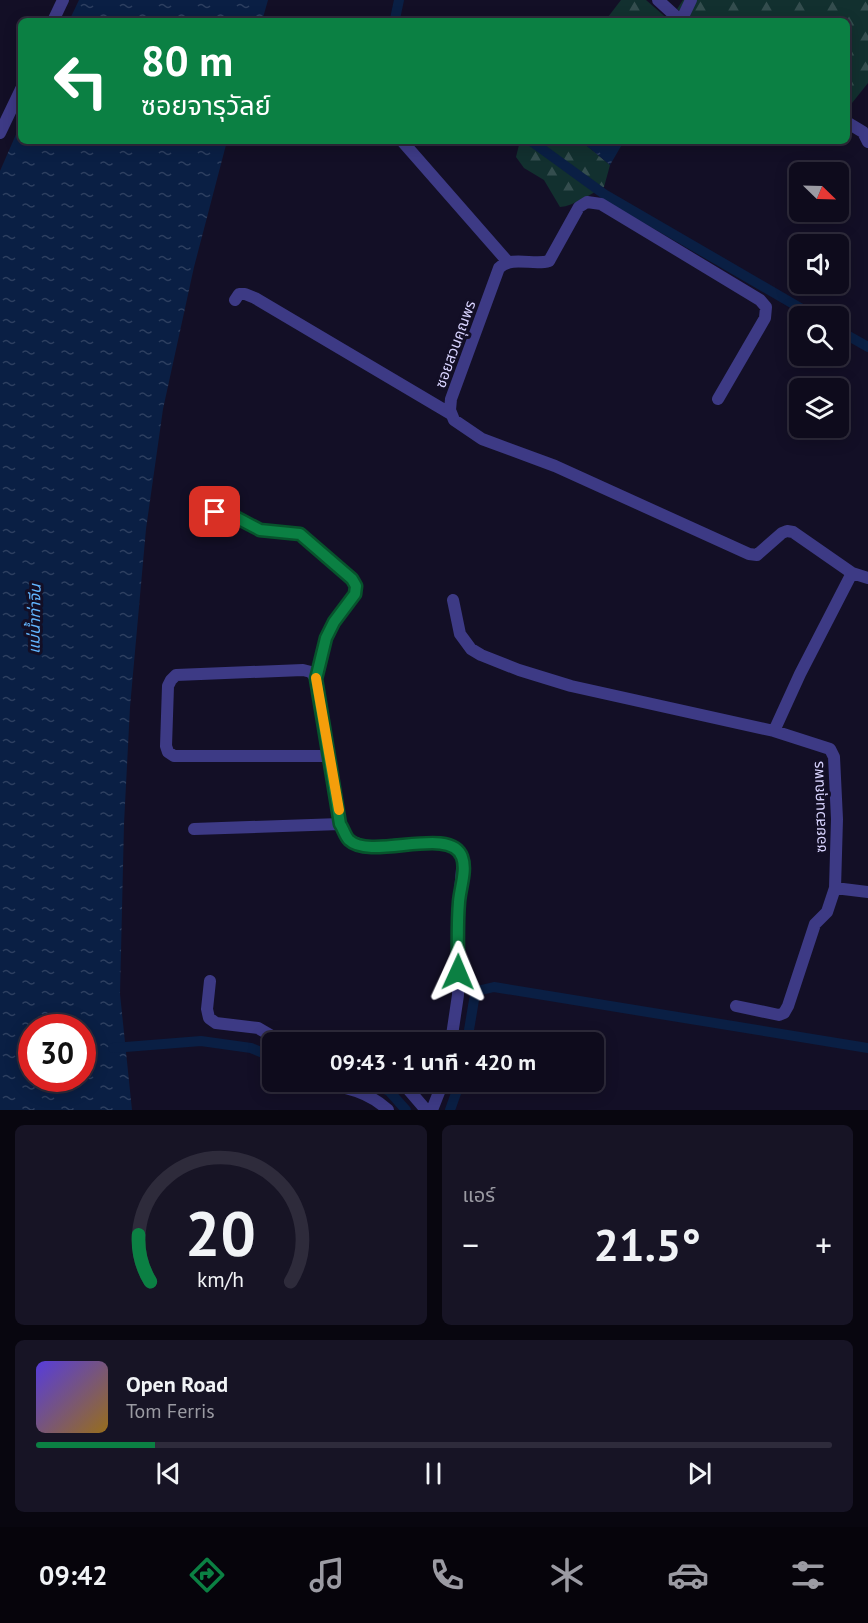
<!DOCTYPE html>
<html lang="th">
<meta charset="utf-8">
<style>
body{margin:0;font-family:"PT Sans","Noto Sans Thai",sans-serif;background:#171425;color:#f1f3f6;height:100vh;display:flex;flex-direction:column;font-size:22px;white-space:nowrap}
*{box-sizing:border-box;margin:0}
p{font-size:20px;color:#9b9ba3}
.icon{flex:none;width:33px;height:33px;fill:none;stroke:currentColor;stroke-width:2;stroke-linecap:round;stroke-linejoin:round}
.map{position:relative;height:1110px;overflow:hidden}
.details{display:flex;flex-direction:column;gap:15px;padding:15px;background:#08060f;flex:1}
.details>*{flex:none}
.guide{position:absolute;left:18px;top:18px;width:832px;height:126px;border-radius:9px;box-shadow:0 3px 15px #0003,0 0 0 2px #2e2b3b;background:#0b8043;color:#fff;overflow:hidden}
.needle{width:39px;rotate:113deg}
.buttons{position:absolute;left:789px;top:162px;display:grid;gap:12px}
.buttons a{display:grid;place-items:center;width:60px;height:60px;border-radius:9px;background:#0e0b1c;box-shadow:0 3px 15px #0003,0 0 0 2px #2e2b3b;font-size:30px}
.speed{position:absolute;left:18px;top:1014px;display:flex;gap:12px;font-size:30px;font-weight:700;text-align:center}
.speed>*{display:grid;place-content:center;width:78px;height:78px;border-radius:50%;background:#0e0b1c;box-shadow:0 3px 15px #0003,0 0 0 2px #2e2b3b;line-height:1}
.speed .limit{border:9px solid #d22;background:#fff;color:#111}
.pin{position:absolute;display:grid;place-items:center;width:51px;height:51px;color:#fff;margin:-26px;border-radius:12px;box-shadow:0 3px 9px #0006}
.me{position:absolute;width:66px;margin:-33px;rotate:1deg;stroke-linejoin:round;filter:drop-shadow(0 0 4px #0008)}
.turn{display:flex;align-items:center;gap:21px;height:126px;padding:0 24px;font-size:27px}
.turn .icon{width:78px;height:78px;stroke-width:2.5}
.turn b{display:block;font-size:42px;line-height:51px}
.big{font-size:45px;font-weight:700;line-height:1.1}
.details .card{flex:1;display:flex;flex-direction:column;justify-content:center;gap:9px;min-width:0;padding:0 21px;border-radius:9px;background:#171425}
.details .dial{align-items:center;gap:0}
.dial svg{height:156px;overflow:visible;fill:none;stroke:#2e2b3b;stroke-width:7;stroke-linecap:round;text-anchor:middle}
.dial text{fill:#f1f3f6;stroke:none}
.song{display:flex;align-items:center;gap:18px}
.cover{width:72px;height:72px;border-radius:9px;background:linear-gradient(135deg,hsl(250 70% 55%),hsl(40 70% 35%))}
.played{height:6px;border-radius:3px;background:linear-gradient(90deg,#0b8043 15%,#2e2b3b 15%)}
.keys{display:flex;justify-content:space-around;direction:ltr}
.heat{display:flex;justify-content:space-between;align-items:center;font-size:33px;direction:ltr}
.details .tiles{flex:1;display:grid;gap:15px;grid-template-columns:1fr 1fr}
.card:last-child{grid-column:span 2}
.trip{position:absolute;left:262px;top:1032px;width:342px;height:60px;border-radius:9px;background:#0e0b1c;box-shadow:0 3px 15px #0003,0 0 0 2px #2e2b3b;font-weight:700;line-height:60px;text-align:center}
.menu{display:flex;height:96px;justify-content:space-around;align-items:center;background:#06040b;color:#9b9ba3}
.menu .icon{width:42px;height:42px}
.menu .active{color:#0b8043}
.menu b{font-size:27px;color:#f1f3f6}
.map>svg:first-child{display:block}
.forest{fill:url(#forest-firs)}
.water{fill:url(#water-ripples);fill-rule:evenodd}
.lines{fill:none;stroke-linecap:round;stroke-linejoin:round}
.canal{stroke:#0a1f44;stroke-width:10}
.minor{stroke:#3d3a85;stroke-width:12}
.route-casing{stroke:#07532c;stroke-width:15}
.route{stroke:#0b8043;stroke-width:10}
.slow{stroke:#f59e0b;stroke-width:10}
.labels{text-anchor:middle;dominant-baseline:central;stroke-width:6;stroke-linejoin:round;paint-order:stroke}
.street-label{font-size:15px;fill:#d9d4ff;stroke:#130f26}
.water-label{font-size:16px;font-style:italic;fill:#62b6ff;stroke:#130f26}
</style>
<div class="map">
<svg width="868" height="1110" viewBox="0 0 868 1110">
<defs>
<pattern id="forest-firs" width="22" height="20" patternUnits="userSpaceOnUse" patternTransform="scale(1.5)"><rect width="22" height="20" fill="#12302f"/><path d="M5 1l3.5 6h-7zM16 11l3.5 6h-7z" fill="#344d4e"/></pattern>
<pattern id="water-ripples" width="26" height="14" patternUnits="userSpaceOnUse" patternTransform="scale(1.5)"><rect width="26" height="14" fill="#0a1f44"/><path d="M2 4q2-2 4 0t4 0M15 11q2-2 4 0t4 0" fill="none" stroke="#2d3f60"/></pattern>
</defs>
<rect width="100%" height="100%" fill="#130f26"/>
<path class="forest" d="M621 0H646L670 21H605Z
M683 0H868V83L848 108V21H695L677 9Z
M520 141H581L610 165 604 187C590 194 574 206 560 207L544 180 524 168 516 157Z"/>
<path class="water" d="M79 0H268L262 21H69Z
M21 123V141H227L194 267 163 409 146 529 130 707 124 824 120 994 132 1110H0V171ZM32 1028H82V1078H32Z
M581 141H624L610 165Z"/>
<g class="lines">
<path class="canal" d="M397 21 395 19 399 0
M531 141 604 194 814 316
M838 330 868 347
M467 1042 474 1000 477 991 494 987 868 1048
M113 1048 201 1041 251 1048 273 1057
M369 1082 389 1091 406 1110
M450 1110 460 1082"/>
<path class="minor" d="M658 0 681 21
M53 21 63 0
M681 21 691 0
M848 123 863 132 868 142
M0 133 21 89
M402 141 508 262
M235 300 239 294H245L255 298 451 414
M718 399 765 318 766 307 760 300 601 204 587 202 579 207 549 261C533 266 513 255 499 268L451 399 450 410 454 420 482 439 555 466 749 554 757 555 782 533 787 531 793 532 852 573 868 578
M215 512H226L260 530 300 534 352 579 356 586 355 594 334 622 326 638 316 679 340 824 349 840 366 847 406 844H448L458 849 463 858 459 902 458 995 451 1042
M453 600 460 634 471 649 481 655 519 670 571 686 774 731 830 749 834 757 837 819 835 888 827 912 815 924 788 1006 784 1013 779 1015 736 1006
M316 679 311 672 303 670 176 675 171 680 168 686 166 746 168 752 174 756H329
M774 731 800 674 852 573
M194 829 340 824
M835 888 868 892
M210 981 207 1009 209 1018 216 1023 258 1028 282 1042
M402 1082 426 1110
M291 1083C327 1085 360 1084 388 1110
M432 1110 443 1082"/>
</g>
<g class="lines">
<g class="route-casing">
<path id="route" d="M215 512H226L260 530 300 534 352 579 356 586 355 594 334 622 326 638 316 679 340 824C343 828 345 836 349 840 371 861 451 825 462 857 467 870 460 888 459 902 457 925 458 949 458 972"/>
</g>
<use href="#route" class="route"/>
<path class="slow" d="M316 678 339 810"/>
</g>
<g class="labels">
<g class="street-label">
<text transform="translate(455 344) rotate(-70)">ซอยสวนคุณพร</text>
<text transform="translate(819 807) rotate(-92)">ซอยสวนคุณพร</text>
</g>
<g class="water-label">
<text transform="translate(34 619) rotate(-89)">แม่น้ำท่าจีน</text>
</g>
</g>
</svg>
<div class="buttons">
<a><svg class="needle" viewBox="-14 -14 28 28"><path d="M0-13l5 13h-10z" fill="#e53935"/><path d="M0 13l5-13h-10z" fill="#9b9ba3"/></svg></a>
<a><svg class="icon" aria-label="sound" viewBox="0 0 24 24"><path d="M4 9h4l5-4v14l-5-4H4zM17 9q2 3 0 6"/></svg></a>
<a><svg class="icon" aria-label="search" viewBox="0 0 24 24"><circle cx="10" cy="10" r="6"/><path d="M15 15l6 6"/></svg></a>
<a><svg class="icon" aria-label="layers" viewBox="0 0 24 24"><path d="M12 4l9 5-9 5-9-5zM3 14l9 5 9-5"/></svg></a>
</div>
<div class="speed"><div class="limit">30</div></div>
<div class="pin" style="left:215px;top:512px;background:#d93025"><svg class="icon" aria-label="arrive" viewBox="0 0 24 24"><path d="M6 21V4h12l-3 4 3 4H6"/></svg></div>
<svg class="me" style="left:458px;top:972px" viewBox="-20 -20 40 40"><path d="M0-17L14 15 0 8-14 15z" fill="#0b8043" stroke="#fff" stroke-width="4"/></svg>
<div class="trip">09:43 · 1 นาที · 420 m</div>
<div class="guide">
<div class="turn"><svg class="icon" aria-label="left" viewBox="0 0 24 24"><path d="M17 20v-9H6M10 6l-5 5 5 5"/></svg><div><b>80 m</b>ซอยจารุวัลย์</div></div>
</div>
</div>
<section class="details">
<div class="tiles">
<div class="card dial"><svg viewBox="0 0 100 80">
<path d="M14 69A42 42 0 1 1 86 69"/>
<path d="M14 69A42 42 0 0 1 8 45" stroke="#0b8043"/>
<text x="50" y="56" font-size="32" font-weight="700">20</text>
<text x="50" y="72" font-size="11">km/h</text>
</svg></div>
<div class="card"><p>แอร์</p>
<div class="heat"><a>−</a><b class="big">21.5°</b><a>+</a></div>
</div>
<div class="card">
<div class="song"><i class="cover"></i><div><b>Open Road</b><p>Tom Ferris</p></div></div>
<div class="played"></div>
<div class="keys"><svg class="icon" aria-label="previous" viewBox="0 0 24 24"><path d="M18 5L8 12l10 7zM5 5v14"/></svg><svg class="icon" aria-label="pause" viewBox="0 0 24 24"><path d="M8 5v14M16 5v14"/></svg><svg class="icon" aria-label="next" viewBox="0 0 24 24"><path d="M6 5l10 7-10 7zM19 5v14"/></svg></div>
</div>
</div>
</section>
<nav class="menu">
<b>09:42</b>
<svg class="icon active" aria-label="directions" viewBox="0 0 24 24"><path d="M12 3l9 9-9 9-9-9zM9 14v-3h6M13 9l2 2-2 2"/></svg>
<svg class="icon" aria-label="music" viewBox="0 0 24 24"><path d="M9 18V5l10-2v13"/><circle cx="6" cy="18" r="3"/><circle cx="16" cy="16" r="3"/></svg>
<svg class="icon" aria-label="phone" viewBox="0 0 24 24"><path d="M5 4h4l2 5-3 2q2 4 5 5l2-3 5 2v4C11 20 4 13 5 4z"/></svg>
<svg class="icon" aria-label="climate" viewBox="0 0 24 24"><path d="M12 3v18M4 7l16 10M4 17L20 7"/></svg>
<svg class="icon" aria-label="car" viewBox="0 0 24 24"><path d="M5 17H2v-5l4-1 3-4h7l3 4 3 1v5h-3M9 17h6M6 11h13"/><circle cx="7" cy="17" r="2"/><circle cx="17" cy="17" r="2"/></svg>
<svg class="icon" aria-label="filters" viewBox="0 0 24 24"><path d="M4 7h16M4 17h16"/><circle cx="9" cy="7" r="2"/><circle cx="15" cy="17" r="2"/></svg>
</nav>
